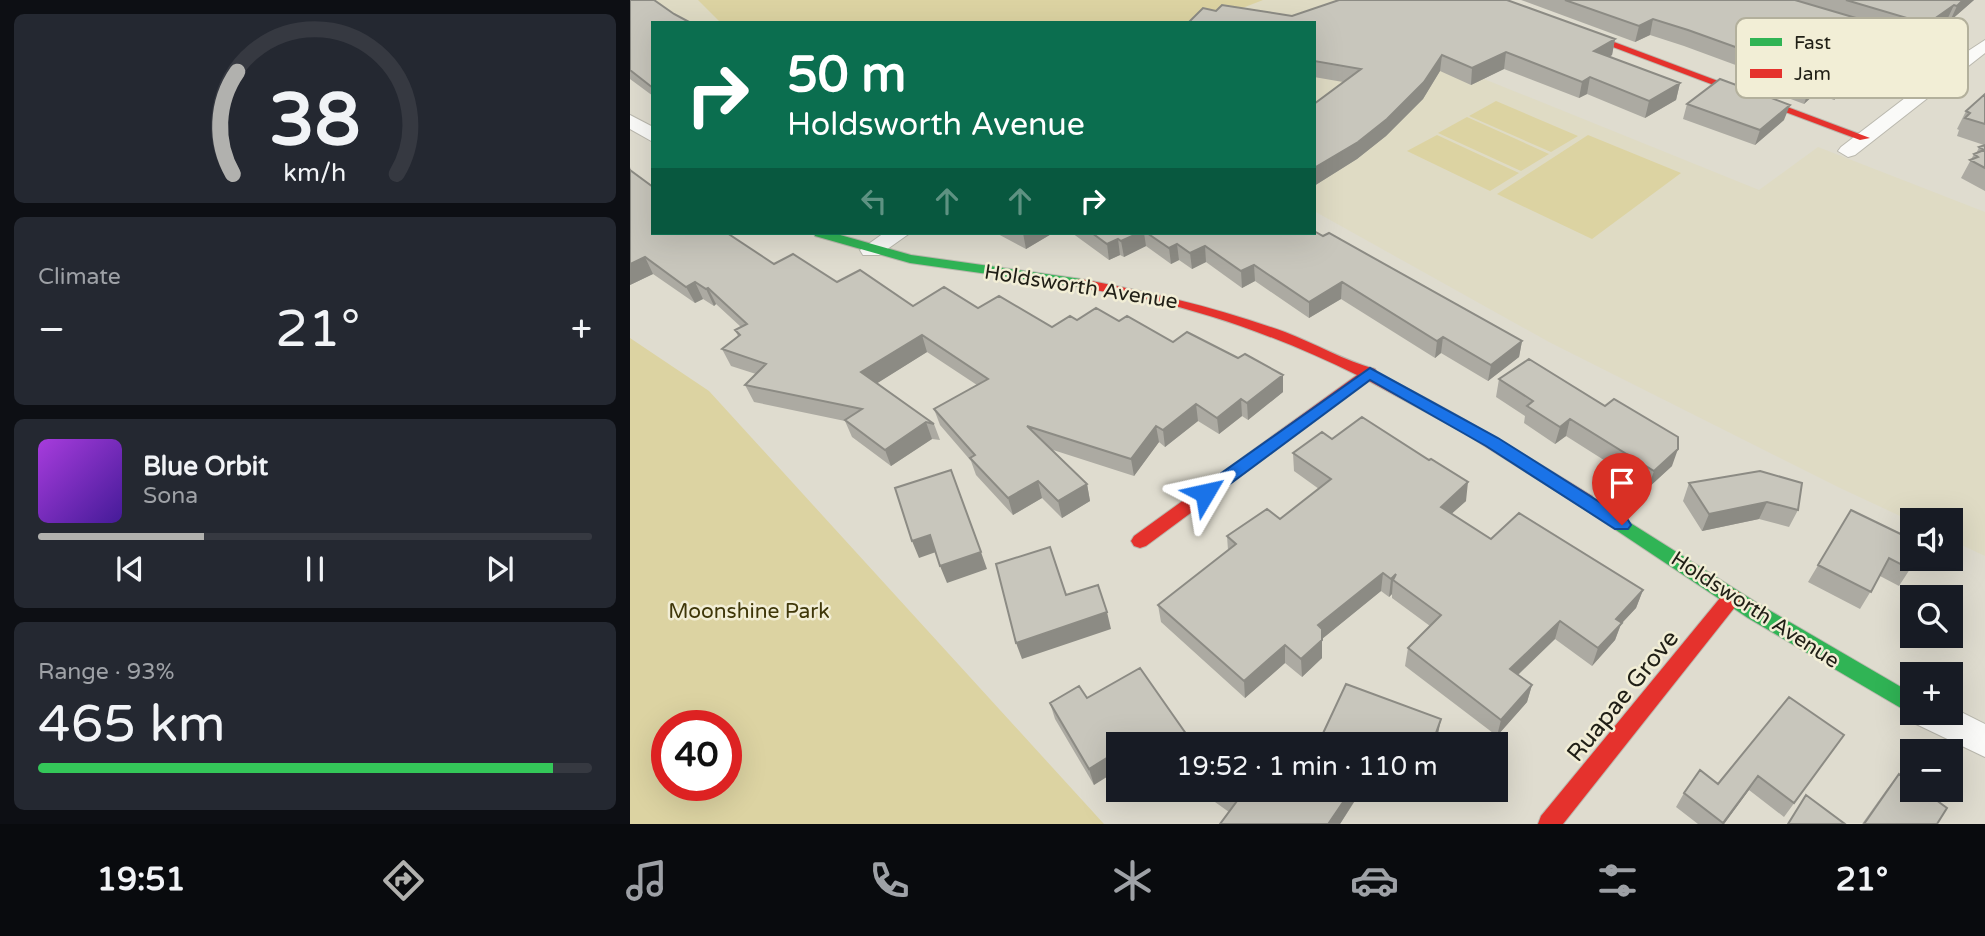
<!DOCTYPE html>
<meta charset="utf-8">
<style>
body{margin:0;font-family:"Varela Round",sans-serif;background:#242831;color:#f1f3f6;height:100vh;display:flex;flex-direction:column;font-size:26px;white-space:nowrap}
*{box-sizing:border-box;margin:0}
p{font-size:23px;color:#9ea1a6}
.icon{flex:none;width:38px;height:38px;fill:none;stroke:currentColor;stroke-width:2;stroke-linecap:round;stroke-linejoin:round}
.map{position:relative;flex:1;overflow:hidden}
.panel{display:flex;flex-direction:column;gap:14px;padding:14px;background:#0d0f14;width:630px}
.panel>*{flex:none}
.top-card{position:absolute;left:21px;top:21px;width:665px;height:214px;border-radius:0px;box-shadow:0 7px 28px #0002;background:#0b6e4f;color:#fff;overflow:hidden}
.buttons{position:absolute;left:1270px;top:508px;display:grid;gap:14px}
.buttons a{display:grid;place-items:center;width:63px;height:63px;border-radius:0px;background:#171b24;box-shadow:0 7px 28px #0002;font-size:35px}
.speed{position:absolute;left:21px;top:710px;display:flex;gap:14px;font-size:35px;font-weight:700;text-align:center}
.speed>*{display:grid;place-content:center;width:91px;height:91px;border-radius:50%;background:#171b24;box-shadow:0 7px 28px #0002;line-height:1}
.speed .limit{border:10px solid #d22;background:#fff;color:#111}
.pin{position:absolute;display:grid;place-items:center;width:60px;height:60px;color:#fff;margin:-72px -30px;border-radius:50% 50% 50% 0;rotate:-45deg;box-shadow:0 0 7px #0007}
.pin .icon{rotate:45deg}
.me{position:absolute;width:77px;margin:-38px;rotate:54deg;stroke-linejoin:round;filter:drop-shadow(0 0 5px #0008)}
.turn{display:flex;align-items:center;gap:24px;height:147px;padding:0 21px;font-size:32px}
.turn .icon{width:91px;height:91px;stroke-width:2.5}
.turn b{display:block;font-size:49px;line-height:60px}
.lanes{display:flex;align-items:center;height:66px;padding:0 21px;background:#0003;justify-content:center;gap:35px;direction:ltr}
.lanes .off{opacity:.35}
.big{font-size:52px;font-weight:600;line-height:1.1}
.panel .tile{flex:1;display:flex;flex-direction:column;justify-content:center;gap:10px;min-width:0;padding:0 24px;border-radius:10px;background:#242831}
.panel .dial{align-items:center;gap:0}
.dial svg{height:182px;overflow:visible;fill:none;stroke:#363941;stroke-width:7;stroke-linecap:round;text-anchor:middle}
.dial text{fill:#f1f3f6;stroke:none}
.song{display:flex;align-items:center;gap:21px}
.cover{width:84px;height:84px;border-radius:10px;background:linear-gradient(135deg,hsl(280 70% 55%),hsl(260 70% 35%))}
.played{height:7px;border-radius:4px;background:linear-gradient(90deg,#b1b1ae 30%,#363941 30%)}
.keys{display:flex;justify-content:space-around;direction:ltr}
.heat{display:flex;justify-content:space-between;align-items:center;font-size:38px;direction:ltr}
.charge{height:10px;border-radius:5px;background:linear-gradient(90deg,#34c759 93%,#363941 0)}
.trip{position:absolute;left:476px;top:732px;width:402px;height:70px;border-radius:0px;background:#171b24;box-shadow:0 7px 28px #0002;font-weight:600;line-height:70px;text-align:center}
.dock{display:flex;height:112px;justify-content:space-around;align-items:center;background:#090b0e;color:#9ea1a6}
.dock .icon{width:49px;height:49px}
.dock .on{color:#b1b1ae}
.dock b{font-size:32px;color:#f1f3f6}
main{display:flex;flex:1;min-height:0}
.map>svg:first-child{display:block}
.built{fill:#dfdbc4}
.green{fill:#dcd3a2;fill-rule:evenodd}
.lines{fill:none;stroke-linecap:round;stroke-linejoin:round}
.street-casing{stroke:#bab8ae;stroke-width:2}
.fast-casing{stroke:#bab8ae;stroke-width:2}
.jam-casing{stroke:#bab8ae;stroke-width:2}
.street{fill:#fafaf8;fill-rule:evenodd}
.fast{fill:#30b455;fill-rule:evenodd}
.jam{fill:#e5322d;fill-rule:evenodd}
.wall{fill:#acaaa2}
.shaded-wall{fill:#8c8b84}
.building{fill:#c8c6bc;stroke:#8c8b84;stroke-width:2}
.route{fill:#1a73e8;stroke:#114b97;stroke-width:2}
.labels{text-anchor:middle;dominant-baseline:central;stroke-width:5;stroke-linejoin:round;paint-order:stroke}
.street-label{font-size:21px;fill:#201f16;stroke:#f2eed6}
.park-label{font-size:21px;fill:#3f3709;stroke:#f2eed6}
.near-street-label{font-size:24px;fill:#201f16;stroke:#f2eed6}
.key{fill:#f2eed6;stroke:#b3b09c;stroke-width:2}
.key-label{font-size:19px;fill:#201f16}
</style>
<main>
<section class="panel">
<div class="tile dial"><svg viewBox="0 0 100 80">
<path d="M14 69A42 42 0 1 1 86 69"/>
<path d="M14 69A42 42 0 0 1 16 24" stroke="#b1b1ae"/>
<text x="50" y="56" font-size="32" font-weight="700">38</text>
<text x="50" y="72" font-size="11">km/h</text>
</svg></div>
<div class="tile"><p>Climate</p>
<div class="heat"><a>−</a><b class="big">21°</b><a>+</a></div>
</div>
<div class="tile">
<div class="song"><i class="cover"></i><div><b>Blue Orbit</b><p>Sona</p></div></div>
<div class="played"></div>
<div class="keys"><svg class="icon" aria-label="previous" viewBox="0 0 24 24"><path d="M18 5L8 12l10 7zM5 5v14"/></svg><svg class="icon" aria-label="pause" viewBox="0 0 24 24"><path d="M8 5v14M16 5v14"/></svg><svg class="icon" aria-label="next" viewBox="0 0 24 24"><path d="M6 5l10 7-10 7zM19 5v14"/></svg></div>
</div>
<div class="tile"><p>Range · 93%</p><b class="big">465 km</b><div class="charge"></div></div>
</section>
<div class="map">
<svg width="1355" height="824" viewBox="0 0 1355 824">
<rect width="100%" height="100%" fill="#dfdccf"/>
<path class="built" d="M21 0H743L703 18 1129 190 1188 147 1355 212V556L1321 540V520H1283V522L1208 487 919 342 684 211V23H54Z"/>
<path class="green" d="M68 0H633L574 23H91Z
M866 101 948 136 921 152 839 116Z
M837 117 919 154 891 171 808 133Z
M807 135 889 173 860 191 777 151Z
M958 135 1051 173 962 239 867 194Z
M0 338 79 391 474 824H0ZM96 726V786H37V726Z"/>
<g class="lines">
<g class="street-casing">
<path id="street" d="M1239 27 1332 55 1355 40V53L1225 155 1218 157 1208 151 1211 147 1322 62 1233 35 1231 32 1233 29Z
M0 115 23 127V142L0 129Z
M254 233H280L249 255H233L230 250Z
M1283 704V712H1321V707L1355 724V757L1284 723 1279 712Z"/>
</g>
<g class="fast-casing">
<path id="fast" d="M184 233H203L281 255 451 279 458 283 451 287 280 263 185 236Z
M956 495 1132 606 1283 694V712H1288L1283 714 1276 711 1118 618 950 506 947 501 950 496Z"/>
</g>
<g class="jam-casing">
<path id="jam" d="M858 0H872L1240 138 1230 140Z
M451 279C521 292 588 308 655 332 686 344 715 361 745 369L747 373C822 410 892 453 962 496L965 501 962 506H950L831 431 739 381 516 546 510 548 504 546 501 541 504 536 727 375C662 343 591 316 520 300 496 294 470 292 446 286L444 283 446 280Z
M1102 589 1109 592 1111 597 1109 602 933 824H908L911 816 1095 592Z"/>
</g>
<use href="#street" class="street"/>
<use href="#fast" class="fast"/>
<use href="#jam" class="jam"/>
</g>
<path class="wall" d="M0 0 44 14 23 23V96L0 79Z
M891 0H1344L1320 21 1317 20 1291 40 1276 35 1271 49 1267 52 1260 49 1204 100 1186 93 1174 104 1107 79 1111 67 1054 46 1020 35 1005 42Z
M586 11 985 39 982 55 979 57 1050 83 1046 100 1015 118 957 94 949 98 874 69 841 85 810 71 793 99 756 136 727 159 684 186V104L713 82 684 77V23Z
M1355 94V191L1331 178 1344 154H1346L1349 147 1354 145 1327 136 1329 130 1327 129 1336 111Z
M1057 104 1154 120 1125 145 1053 119Z
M0 167 23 233 144 264 283 306 348 308 422 327 447 320 489 321 543 342 608 358 653 375V392L618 420 612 416 589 434 568 421 535 447 529 442 504 476 420 449 457 484 460 501 432 518 412 498 383 515 346 475 341 461 310 425 304 409 347 385 297 352 247 383 304 424 310 440 302 439 261 466 222 437 215 421 124 402 115 385 126 374 101 366 92 349 108 336 105 330 111 327 86 304 84 306 73 299 65 303 23 274 0 285Z
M366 233H423L396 249Z
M442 233H684L693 236 892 341 889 357 858 381 811 353 805 358 711 299 679 318 625 281 612 288 576 262 562 269 549 260 541 264 516 246 494 257 490 255 479 260Z
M869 379 1042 466 1018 488 936 436 925 444 894 423 895 416 866 397Z
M702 439 836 501 821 514 861 539 1013 590 1006 608 991 624 985 640 962 666 925 639 888 675 902 685 897 702 867 736 775 666 778 648 800 626 762 598V594L759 597 751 591 692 639V658L672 677 655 663 615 698 531 622 528 605 598 550 597 536 650 519 689 489 664 471 663 453Z
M1059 483 1168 510 1159 527 1129 519 1072 531 1053 501Z
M1221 510 1280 569 1269 586 1250 576 1230 609 1178 582Z
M420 703 488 744 464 785 425 719Z
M1214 735 1154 817 1119 790 1094 824H1068L1046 807 1054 793 1088 784Z
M1269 774 1307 824H1232L1257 789Z
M583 789H740L738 793 732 790 710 824H590L599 812 585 802Z"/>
<path class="shaded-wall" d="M1333 0H1344L1320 21 1327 6Z
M1324 5 1317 20 1291 40 1297 24Z
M1023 19 1020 35 1005 42 1009 26Z
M1277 33 1271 49 1267 52 1274 36Z
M1266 34 1260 49 1204 100 1210 83Z
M985 39 982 55 961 67 964 51Z
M876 52 874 69 841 85 842 68Z
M812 55 810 71 793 99 756 136 727 159 684 186V168Z
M960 77 957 94 949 98 952 82Z
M1192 77 1186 93 1174 104 1180 87Z
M1050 83 1046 100 1015 118 1019 101Z
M1160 105 1154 120 1125 145 1130 130Z
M393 233H423L396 249Z
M509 233H514L516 246 494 257 491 241Z
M488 239 490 255 479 260 477 244Z
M547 244 549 260 541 264 539 248Z
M575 246 576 262 562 269 560 253Z
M15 257 23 274 0 285V264Z
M624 265 625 281 612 288 611 271Z
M65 282 73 299 65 303 56 287Z
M712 282 711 299 679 318V302Z
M78 288 86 304 84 306 76 289Z
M292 335 297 352 238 389 231 372Z
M813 337 811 353 805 358 807 341Z
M892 341 889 357 858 381 861 365Z
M653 375V392L618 420 617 403Z
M611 399 612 416 589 434 587 418Z
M566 404 568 421 535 447 533 430Z
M940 419 936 436 925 444 930 427Z
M296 422 302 439 261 466 255 450Z
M526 426 529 442 504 476 501 459Z
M1048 449 1042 466 1018 488 1024 471Z
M408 481 412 498 383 515 378 498Z
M838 482 836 501 809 525 811 507Z
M457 484 460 501 432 518 428 501Z
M1137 502 1129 519 1072 531 1079 514Z
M300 535 306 552 289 558 282 541Z
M351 552 357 569 317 583 310 566Z
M753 573 751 591 687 643 688 625Z
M766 574 763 580 762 594 759 597 761 579Z
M1013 590 1006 608 991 624 985 640 962 666 968 648 986 619Z
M477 612 481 629 392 659 386 643Z
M930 621 925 639 876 686 880 669Z
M692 640V658L672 677 671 659Z
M655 645V663L615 698 614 681Z
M902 685 897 702 867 736 871 720Z
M811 719 806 744H802Z
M559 738 560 744H550Z
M488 751V770L464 785 459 769Z
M1128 776 1119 790 1094 824H1093Z
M722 789H732L710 824H699Z"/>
<path class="building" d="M0 0H24L44 14 61 23H23V88L0 70Z
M709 0H877L985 39 964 51 1050 83 1019 101 960 77 952 82 876 52 842 68 812 55 794 82 757 119 728 142 684 168V104L731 69 684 61V23H558L573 8 586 11 592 5 662 16Z
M935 0H1165L1277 33 1274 36 1266 34 1210 83 1192 77 1180 87 1112 63 1125 54 1058 30 1023 19 1009 26Z
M1216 0H1333L1327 6 1324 5 1297 24Z
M1090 79 1160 105 1130 130 1057 104Z
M1355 94V124L1335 118 1340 113 1336 111Z
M1355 145V168L1340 160 1348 157 1344 154 1354 150 1349 147Z
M0 170 23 187V233H97L144 264 163 254 207 282 230 270 283 306 314 287 348 308 369 296 422 327 440 316 447 320 466 308 489 321 497 316 543 342 557 332 608 358 615 354 653 375 617 403 611 399 587 418 566 404 533 430 526 426 501 459 397 426 457 484 428 501 408 481 378 498 340 458 345 455 304 409 358 379 292 335 231 372 304 424 296 422 255 450 215 420 232 409 115 385 136 364 92 349 110 335 105 330 117 324 78 288 76 289 65 282 56 287 15 257 0 264Z
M684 231 693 236 699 233 892 341 861 365 813 337 807 341 712 282 679 302 624 265 611 271 575 246 560 253 547 244 539 248 517 233H684Z
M462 233H509L491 241 488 239 477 244Z
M899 359 975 406 984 399 1048 437V449L1024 471 940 419 930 427 897 406 903 401 869 379Z
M732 417 799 460 801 459 838 482 811 507 861 539 889 513 1013 590 986 619 992 623 968 648 930 621 880 669 902 685 871 720 778 648 811 615 763 580 766 574 761 579 753 573 688 625 692 629V640L671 659 655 645 614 681 528 605 606 544 597 536 637 509 650 519 701 479 663 453 692 432 702 439Z
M321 470 351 552 310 566 300 535 282 541 265 488Z
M1130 471 1172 483 1168 510 1137 502 1079 514 1059 483Z
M1221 510 1283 540V558H1286L1280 569 1259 558 1241 592 1188 565Z
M420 547 436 595 468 585 477 612 386 643 366 564Z
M510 668 559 738 550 744H488V751L459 769 420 703 449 686 457 698Z
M716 684 811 719 802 744H688Z
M1159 697 1214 735 1164 803 1128 776 1093 823 1054 793 1070 770 1088 784Z
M1269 774 1283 784V789H1291L1317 808 1307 824H1234Z
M590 789H722L699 823 700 824H590L607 801Z
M1176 795 1215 824H1158Z"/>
<path class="route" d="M740 368 868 438 998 520 1001 525 998 529H985L856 446 740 380 581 498H569L567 493 569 489Z"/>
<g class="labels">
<g class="street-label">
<text transform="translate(451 287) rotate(9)">Holdsworth Avenue</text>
<text transform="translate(1125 610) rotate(33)">Holdsworth Avenue</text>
</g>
<g class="park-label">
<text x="119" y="611">Moonshine Park</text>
</g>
<g class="near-street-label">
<text transform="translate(993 696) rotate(-51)">Ruapae Grove</text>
</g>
</g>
<rect x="1106" y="18" width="232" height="80" rx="10" class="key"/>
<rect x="1120" y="38" width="32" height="8" fill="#30b455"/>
<rect x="1120" y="69" width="32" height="9" fill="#e5322d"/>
<g class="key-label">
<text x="1164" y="49">Fast</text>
<text x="1164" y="80">Jam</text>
</g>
</svg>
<div class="buttons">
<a><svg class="icon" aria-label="sound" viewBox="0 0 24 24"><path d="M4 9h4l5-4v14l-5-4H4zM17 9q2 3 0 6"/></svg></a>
<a><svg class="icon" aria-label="search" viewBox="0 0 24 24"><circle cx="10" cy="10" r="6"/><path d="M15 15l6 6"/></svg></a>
<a>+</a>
<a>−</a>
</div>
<div class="speed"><div class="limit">40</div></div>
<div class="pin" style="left:992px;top:525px;background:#d93025"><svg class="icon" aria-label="arrive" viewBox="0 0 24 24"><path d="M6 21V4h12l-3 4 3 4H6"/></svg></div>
<svg class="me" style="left:575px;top:493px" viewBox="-20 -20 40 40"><path d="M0-17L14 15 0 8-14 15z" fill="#1a73e8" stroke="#fff" stroke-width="4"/></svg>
<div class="trip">19:52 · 1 min · 110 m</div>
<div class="top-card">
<div class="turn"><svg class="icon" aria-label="right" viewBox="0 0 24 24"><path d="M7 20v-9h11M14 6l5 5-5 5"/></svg><div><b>50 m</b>Holdsworth Avenue</div></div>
<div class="lanes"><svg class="icon off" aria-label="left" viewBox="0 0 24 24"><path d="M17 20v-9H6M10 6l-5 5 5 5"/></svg><svg class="icon off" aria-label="ahead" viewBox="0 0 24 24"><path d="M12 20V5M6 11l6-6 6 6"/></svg><svg class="icon off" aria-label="ahead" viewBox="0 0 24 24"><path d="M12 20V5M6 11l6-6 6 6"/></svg><svg class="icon" aria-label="right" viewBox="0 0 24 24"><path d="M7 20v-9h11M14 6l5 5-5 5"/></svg></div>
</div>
</div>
</main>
<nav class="dock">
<b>19:51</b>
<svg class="icon on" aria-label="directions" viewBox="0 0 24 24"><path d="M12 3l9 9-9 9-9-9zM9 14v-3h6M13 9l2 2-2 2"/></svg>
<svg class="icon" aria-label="music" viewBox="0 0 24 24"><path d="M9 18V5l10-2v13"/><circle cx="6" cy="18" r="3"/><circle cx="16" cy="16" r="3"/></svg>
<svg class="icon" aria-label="phone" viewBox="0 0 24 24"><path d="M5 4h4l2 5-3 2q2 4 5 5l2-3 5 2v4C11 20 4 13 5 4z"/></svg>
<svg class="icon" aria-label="climate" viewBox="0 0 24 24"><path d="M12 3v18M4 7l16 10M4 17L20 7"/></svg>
<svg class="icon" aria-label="car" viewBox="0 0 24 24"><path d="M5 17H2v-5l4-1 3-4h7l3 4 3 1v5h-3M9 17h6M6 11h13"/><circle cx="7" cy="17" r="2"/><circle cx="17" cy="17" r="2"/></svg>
<svg class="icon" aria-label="filters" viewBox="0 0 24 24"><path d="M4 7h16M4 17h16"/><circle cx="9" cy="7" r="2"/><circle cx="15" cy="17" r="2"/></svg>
<b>21°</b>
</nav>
